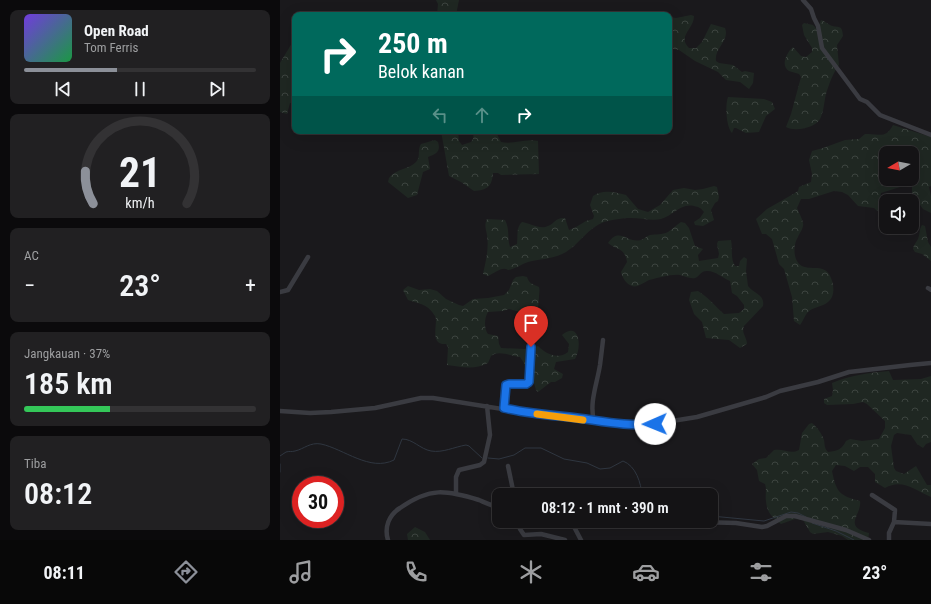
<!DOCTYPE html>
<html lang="id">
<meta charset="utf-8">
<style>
body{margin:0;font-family:"Roboto Condensed",sans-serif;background:#212022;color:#f1f3f6;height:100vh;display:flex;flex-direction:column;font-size:15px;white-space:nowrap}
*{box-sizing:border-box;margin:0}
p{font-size:13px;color:#9d9ea0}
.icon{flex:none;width:22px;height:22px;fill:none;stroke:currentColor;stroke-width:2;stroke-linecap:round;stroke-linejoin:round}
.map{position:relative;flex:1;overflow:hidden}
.sheet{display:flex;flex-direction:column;gap:10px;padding:10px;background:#0b0a0c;width:280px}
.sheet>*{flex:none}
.guide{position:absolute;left:12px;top:12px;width:380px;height:122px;border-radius:8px;box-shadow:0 4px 16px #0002,0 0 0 1px #333234;background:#00695c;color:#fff;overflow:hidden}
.needle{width:26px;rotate:260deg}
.buttons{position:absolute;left:599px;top:146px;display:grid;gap:8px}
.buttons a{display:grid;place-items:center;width:40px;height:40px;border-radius:8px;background:#141315;box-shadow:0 4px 16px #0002,0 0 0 1px #333234;font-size:20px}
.speed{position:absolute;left:12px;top:476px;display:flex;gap:8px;font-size:20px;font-weight:700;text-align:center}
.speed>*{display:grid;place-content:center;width:52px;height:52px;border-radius:50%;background:#141315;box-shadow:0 4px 16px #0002,0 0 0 1px #333234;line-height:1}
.speed .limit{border:6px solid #d22;background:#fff;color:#111}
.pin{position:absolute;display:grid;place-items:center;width:34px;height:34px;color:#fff;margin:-41px -17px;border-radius:50% 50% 50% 0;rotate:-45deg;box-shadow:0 0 4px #0007}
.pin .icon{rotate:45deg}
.me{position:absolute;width:44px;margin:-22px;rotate:269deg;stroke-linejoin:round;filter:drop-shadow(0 0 3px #0008)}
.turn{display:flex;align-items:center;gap:14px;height:84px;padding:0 20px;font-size:18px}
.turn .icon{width:52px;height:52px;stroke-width:2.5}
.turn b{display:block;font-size:28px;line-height:34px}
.lanes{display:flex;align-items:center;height:38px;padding:0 20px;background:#0003;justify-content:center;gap:20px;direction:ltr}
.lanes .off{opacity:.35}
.big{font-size:30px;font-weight:600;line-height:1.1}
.sheet .tile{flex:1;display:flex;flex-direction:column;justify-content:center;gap:6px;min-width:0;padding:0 14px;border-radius:8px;background:#212022}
.sheet .dial{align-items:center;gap:0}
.dial svg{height:104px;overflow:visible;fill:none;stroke:#333234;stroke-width:7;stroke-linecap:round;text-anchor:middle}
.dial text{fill:#f1f3f6;stroke:none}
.song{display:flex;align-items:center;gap:12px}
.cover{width:48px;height:48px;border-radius:6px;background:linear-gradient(135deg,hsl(260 70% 55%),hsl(140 70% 35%))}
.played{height:4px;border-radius:2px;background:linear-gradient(90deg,#8c9099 40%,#333234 40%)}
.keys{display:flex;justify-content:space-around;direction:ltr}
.heat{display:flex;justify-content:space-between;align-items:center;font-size:22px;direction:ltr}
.charge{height:6px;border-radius:3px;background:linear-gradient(90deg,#34c759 37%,#333234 0)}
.trip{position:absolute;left:212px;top:488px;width:226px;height:40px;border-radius:8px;background:#141315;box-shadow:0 4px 16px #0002,0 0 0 1px #333234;font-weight:600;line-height:40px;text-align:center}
.dock{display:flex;height:64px;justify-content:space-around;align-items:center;background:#080808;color:#9d9ea0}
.dock .icon{width:28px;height:28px}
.dock .on{color:#8c9099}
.dock b{font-size:18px;color:#f1f3f6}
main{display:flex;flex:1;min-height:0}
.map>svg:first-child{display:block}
.forest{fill:url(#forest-crowns)}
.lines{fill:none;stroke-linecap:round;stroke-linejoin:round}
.stream{stroke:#2f3640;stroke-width:1}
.minor{stroke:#3a3b41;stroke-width:4.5}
.route-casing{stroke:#114b97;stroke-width:10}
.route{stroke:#1a73e8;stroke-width:7}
.slow{stroke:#f59e0b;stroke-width:7}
</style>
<main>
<section class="sheet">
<div class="tile">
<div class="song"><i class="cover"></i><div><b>Open Road</b><p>Tom Ferris</p></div></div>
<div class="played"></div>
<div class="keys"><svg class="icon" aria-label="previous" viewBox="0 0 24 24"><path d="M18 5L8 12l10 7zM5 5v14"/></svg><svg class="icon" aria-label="pause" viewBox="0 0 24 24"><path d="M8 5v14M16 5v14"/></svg><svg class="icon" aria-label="next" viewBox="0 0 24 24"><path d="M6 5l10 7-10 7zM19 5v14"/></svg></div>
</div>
<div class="tile dial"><svg viewBox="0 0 100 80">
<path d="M14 69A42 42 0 1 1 86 69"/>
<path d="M14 69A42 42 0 0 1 8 44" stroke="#8c9099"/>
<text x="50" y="56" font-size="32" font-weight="700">21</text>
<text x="50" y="72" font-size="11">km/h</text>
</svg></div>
<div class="tile"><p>AC</p>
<div class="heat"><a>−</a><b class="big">23°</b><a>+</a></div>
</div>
<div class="tile"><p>Jangkauan · 37%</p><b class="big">185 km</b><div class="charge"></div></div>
<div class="tile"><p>Tiba</p><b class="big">08:12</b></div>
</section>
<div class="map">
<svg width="651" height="540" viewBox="0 0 651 540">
<defs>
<pattern id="forest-crowns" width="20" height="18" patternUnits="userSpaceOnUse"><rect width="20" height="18" fill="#1f2722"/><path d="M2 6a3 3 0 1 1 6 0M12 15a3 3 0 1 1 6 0" fill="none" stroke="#3d4440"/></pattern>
</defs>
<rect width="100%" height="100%" fill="#1a191c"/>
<path class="forest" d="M156 0H179L176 15H157L158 4Z
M411 15 414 16C414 29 397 36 409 48H416L422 42 431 24 445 28C450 41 434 48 436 61L439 63 453 65 462 72 465 71 474 73 473 83 469 89 460 82 446 80 438 72 415 61 399 50 389 48V17L396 18Z
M541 20C545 21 546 23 550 25 558 29 562 23 563 36L557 45 559 65C553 73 549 84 546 94 544 102 544 111 540 119 535 128 515 132 506 127L511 114 521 77 519 74C516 73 512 72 509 71 500 66 507 52 513 47L521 56 526 57 532 52V48L524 35 522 25 524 23 533 25 536 28 539 25Z
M15 38V103H10L7 114 0 112V63Z
M448 97 484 99 492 102 495 109 486 116 479 132 466 133 456 128H454L452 133C446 126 445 105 448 97Z
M613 125 651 137V186L649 187 651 196V213L643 209 638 202 632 198V187L627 179H632V153H606V179H622L620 187 601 193C599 200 605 202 606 208 606 210 606 212 606 215L604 216 594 208 578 206 568 195 562 192 554 191 529 199H521L517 208C519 213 522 218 523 223 524 228 520 232 518 237 514 243 513 254 517 261 524 274 541 262 549 274 554 282 556 296 548 302 542 307 533 307 528 312 525 315 523 321 520 325L514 321 512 297 504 269 499 264 492 239 486 234H482L476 219 487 209 515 193 518 191 519 187 531 182 532 174 529 160 532 151 543 148 565 140 579 139 585 134C599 133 605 140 613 125Z
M161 131H178L179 141 182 145 191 142 193 139 194 131H225L216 132 221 142C233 145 245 138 258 141L259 174 221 175 218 173H213C212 187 207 190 194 191L181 182 169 176Z
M155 140 158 142C161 152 156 154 148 157L150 169 143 172 137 195 128 198 108 182 109 178C115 169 130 169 136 162 141 157 137 150 141 144Z
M434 186 437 187 439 197 438 201 435 203 431 210 434 220 423 226 415 225 414 222 420 218 424 212C421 208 419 207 414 206 400 203 393 216 381 219 371 221 361 218 351 218 343 218 331 220 324 222 309 227 299 244 286 252 274 259 260 259 248 262 241 264 236 269 228 270 222 266 215 273 208 276L203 274C206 260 209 249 207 235 206 229 204 225 207 219L225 220C230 229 227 238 230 247L237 244C238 236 236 227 242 222 250 223 260 230 268 226 275 223 276 217 285 218L289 230 296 227 306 221 313 219 314 216 310 205 313 196C323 189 334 192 346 195L358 209 368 212 380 205 393 190 404 188 415 190 423 189Z
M401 222 405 223 409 228 415 246 423 249 418 255 419 261 438 258 439 254 437 244 438 241 451 240C453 249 450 258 455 266H459L460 261 464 257 467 259 466 271 468 286C474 294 485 294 483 306L464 326C461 333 467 337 467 344L460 348 449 340 426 338 422 322 414 314 409 300 411 292 418 291C428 297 435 306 444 314L459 313 464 309V305L457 296 452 293 450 281C443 278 435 271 428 271 421 270 420 276 415 278 410 279 404 276 400 275 390 274 379 278 369 280 365 282 357 288 352 286 346 284 342 277 341 272L347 262C345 248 337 250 328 243 340 226 347 244 361 240 364 239 367 236 370 235 376 234 382 235 388 232 393 229 396 225 401 222Z
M642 225 645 226 648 242 651 247V261L642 254 635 252 633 249C634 244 636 243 638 239 640 234 639 230 642 225Z
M243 276 247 277C249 284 253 284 259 287 260 291 259 293 259 297 258 308 260 309 248 314L229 309 223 311 208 312C204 318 204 329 208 334L218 336 219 344 221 348 245 349 258 346C266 354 278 360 288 352L289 344 282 335C300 320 302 348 295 359L276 362 274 369 283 374 282 378 275 382H271L258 392 256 390 254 383 247 378 244 363 240 357C231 356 219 350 211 356L208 363C195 370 181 367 167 365L168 347 166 344C148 345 159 322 155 316 148 304 140 304 128 300L123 290 128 286 139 290 150 289 157 291 166 299 179 305 183 306 193 299 208 298 224 295 229 290 233 280 236 277Z
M609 371 613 380 641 379 651 376V442L646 444 643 448 637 444 631 435 617 433 614 435 611 446 614 468 616 471 624 474 636 466 647 485H651V497C635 490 622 478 605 488L595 482V474L588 467H580L574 471 565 466 556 465 552 471C556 491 559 496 580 501 582 515 562 526 589 533L588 540H568L562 536 548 532 533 534 530 532 523 520 515 519 501 524C492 517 487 513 486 501 485 495 487 490 485 484L479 481 477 470 472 464 479 459 486 458 494 450C504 448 510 455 519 450L522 433 529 424 532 423C537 427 542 434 544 440 545 445 544 448 548 452 558 451 562 449 566 441L570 439 582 441 599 439 605 428V421L587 404 583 402 573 404 547 405 544 403V399L552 396 553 390 552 383C571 375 589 373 609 371Z
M135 527 145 532 150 540H128L127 534Z"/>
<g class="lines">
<path class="stream" d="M0 456 6 452C9 451 12 452 15 451 24 449 30 442 41 444 64 449 90 472 114 460L122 439C133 439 140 449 151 451 163 453 174 447 186 445L189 446 202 458
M208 458 219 459 234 455 245 448H261L284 459 307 463 320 469 330 468 343 461C356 466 361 483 362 495
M0 464V472
M431 516 484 521 511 512 518 513 526 517
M532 523 556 531 574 540"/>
<path class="minor" d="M523 0 531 9 534 18 538 26 542 48 580 99 587 102 600 115 651 135
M648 288 651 290
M0 292 8 290 28 257
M224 409 226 385 229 384H246L249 382 251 347
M0 411 30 413 51 412 95 408 141 398H153L273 417 330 423 367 425 417 417 486 397 500 391 538 382 569 372 630 365 651 363
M314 421C309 403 317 384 320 365 321 357 322 349 323 340
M228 466 234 495
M176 494V477L179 470 200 465 204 462 210 435 207 406
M592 495 615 510 614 522
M239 521 240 529 244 535 261 534 285 540
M291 521 301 540
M301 521 311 524 361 521
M383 521 456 523 482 527 487 526 506 516H515L566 530 589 540
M108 540C104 527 109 515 120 508 150 487 166 490 199 500 206 503 212 506 219 507
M609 540V533L614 522 651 524"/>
</g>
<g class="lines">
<g class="route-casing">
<path id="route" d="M251 347 249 382 246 384H229L226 385 224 408C245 413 267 415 289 417 317 420 346 427 375 424"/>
</g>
<use href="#route" class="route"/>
<path class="slow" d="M257 414 303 420"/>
</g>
</svg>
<div class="buttons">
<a><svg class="needle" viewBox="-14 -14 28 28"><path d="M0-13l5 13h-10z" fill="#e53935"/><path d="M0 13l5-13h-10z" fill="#9d9ea0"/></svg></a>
<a><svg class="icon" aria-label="sound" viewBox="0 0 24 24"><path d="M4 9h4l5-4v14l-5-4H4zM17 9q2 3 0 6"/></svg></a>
</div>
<div class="speed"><div class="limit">30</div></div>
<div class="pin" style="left:251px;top:347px;background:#d93025"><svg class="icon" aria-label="arrive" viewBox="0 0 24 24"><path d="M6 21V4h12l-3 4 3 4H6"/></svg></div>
<svg class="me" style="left:375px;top:424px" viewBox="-20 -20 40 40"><circle r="19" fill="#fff"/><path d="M0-13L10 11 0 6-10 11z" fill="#1a73e8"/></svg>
<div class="trip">08:12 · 1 mnt · 390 m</div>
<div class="guide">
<div class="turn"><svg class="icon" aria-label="right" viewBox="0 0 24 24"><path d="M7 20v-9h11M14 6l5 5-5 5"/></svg><div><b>250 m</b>Belok kanan</div></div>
<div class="lanes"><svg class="icon off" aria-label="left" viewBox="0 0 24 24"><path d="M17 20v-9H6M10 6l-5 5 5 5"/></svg><svg class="icon off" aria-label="ahead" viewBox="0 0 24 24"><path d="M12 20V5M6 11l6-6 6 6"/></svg><svg class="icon" aria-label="right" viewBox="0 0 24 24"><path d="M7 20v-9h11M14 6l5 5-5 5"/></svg></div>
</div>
</div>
</main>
<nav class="dock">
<b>08:11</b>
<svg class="icon on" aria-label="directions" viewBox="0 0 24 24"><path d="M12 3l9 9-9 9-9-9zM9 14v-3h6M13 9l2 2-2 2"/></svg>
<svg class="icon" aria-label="music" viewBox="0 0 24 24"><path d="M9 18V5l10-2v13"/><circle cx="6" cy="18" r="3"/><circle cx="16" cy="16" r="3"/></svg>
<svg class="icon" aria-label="phone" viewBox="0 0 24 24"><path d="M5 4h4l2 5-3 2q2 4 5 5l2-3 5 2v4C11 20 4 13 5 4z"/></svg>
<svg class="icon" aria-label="climate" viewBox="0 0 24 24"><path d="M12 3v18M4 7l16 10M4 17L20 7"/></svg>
<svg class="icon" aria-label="car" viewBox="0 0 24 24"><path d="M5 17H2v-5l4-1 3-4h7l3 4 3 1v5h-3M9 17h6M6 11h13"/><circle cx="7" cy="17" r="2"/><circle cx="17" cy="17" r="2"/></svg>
<svg class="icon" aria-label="filters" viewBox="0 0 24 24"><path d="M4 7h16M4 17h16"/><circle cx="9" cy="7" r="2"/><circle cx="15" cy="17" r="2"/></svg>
<b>23°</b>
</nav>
